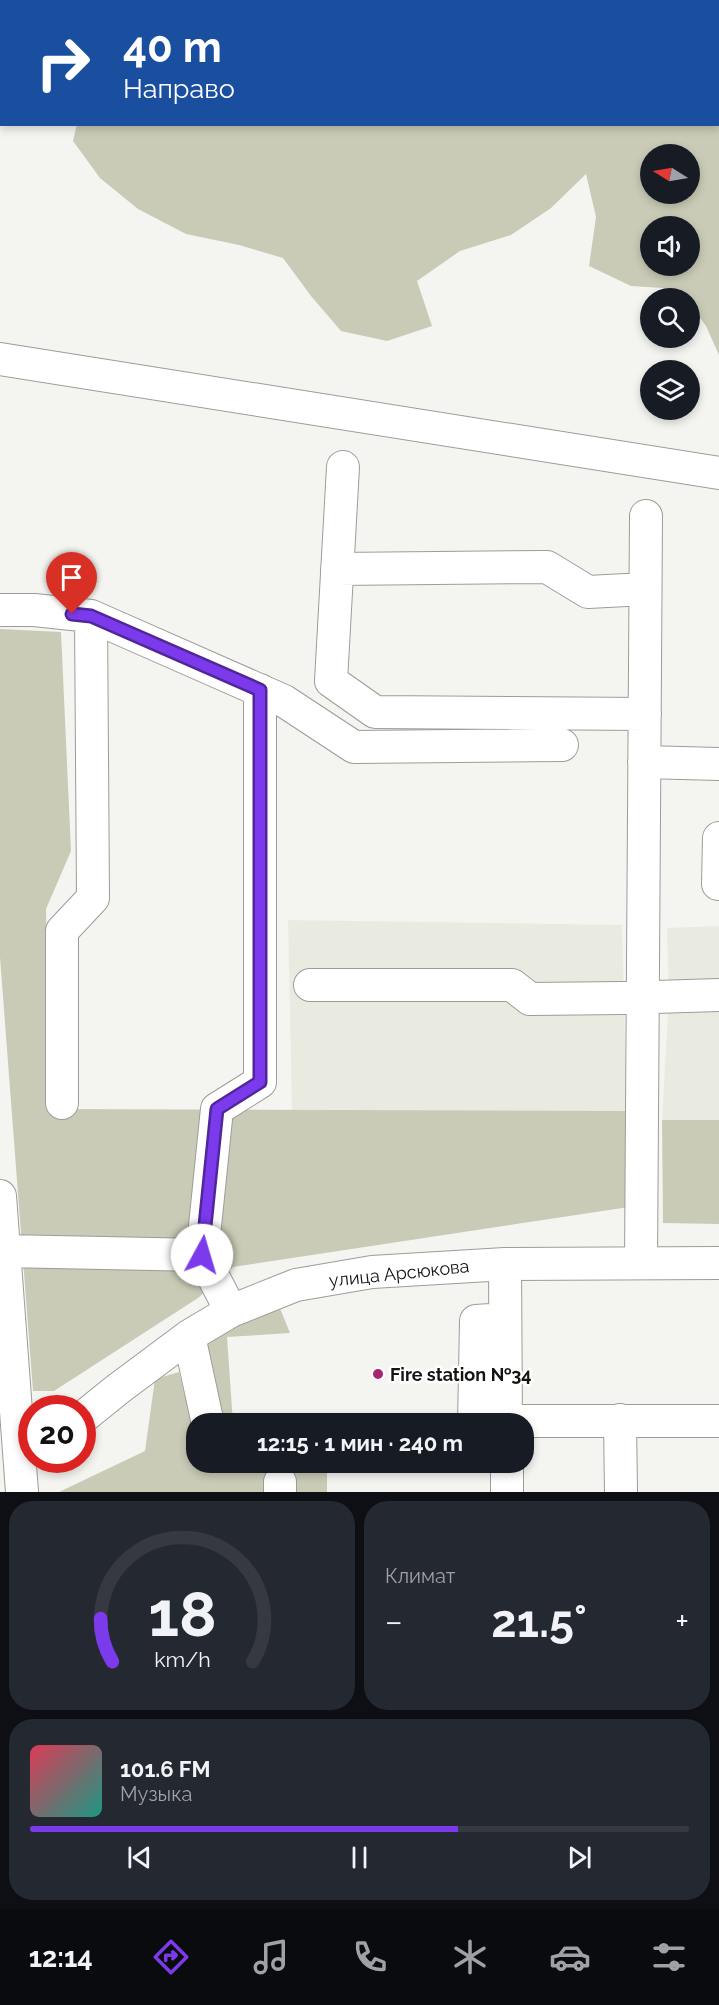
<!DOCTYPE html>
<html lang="ru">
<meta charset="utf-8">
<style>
body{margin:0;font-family:Raleway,sans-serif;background:#242831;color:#f1f3f6;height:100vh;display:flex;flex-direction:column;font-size:22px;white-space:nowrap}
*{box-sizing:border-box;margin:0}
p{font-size:20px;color:#9ea1a6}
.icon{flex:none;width:33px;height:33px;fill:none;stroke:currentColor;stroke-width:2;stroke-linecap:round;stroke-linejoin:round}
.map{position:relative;height:1492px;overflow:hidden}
.panel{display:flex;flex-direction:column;gap:9px;padding:9px;background:#0d0f14;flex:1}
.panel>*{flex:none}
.top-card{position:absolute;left:0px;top:0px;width:720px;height:126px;box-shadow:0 3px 9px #0003;background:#1a4fa0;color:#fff;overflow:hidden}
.needle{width:39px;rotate:281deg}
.controls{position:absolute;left:640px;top:144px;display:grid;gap:12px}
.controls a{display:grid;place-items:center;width:60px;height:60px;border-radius:50%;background:#171b24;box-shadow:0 3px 9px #0003;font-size:30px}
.speed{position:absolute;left:18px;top:1395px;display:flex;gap:12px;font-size:30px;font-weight:700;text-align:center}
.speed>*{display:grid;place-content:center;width:78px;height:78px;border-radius:50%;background:#171b24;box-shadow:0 3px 9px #0003;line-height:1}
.speed .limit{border:9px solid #d22;background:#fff;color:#111}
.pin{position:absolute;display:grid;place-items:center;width:51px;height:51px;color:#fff;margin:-62px -26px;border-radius:50% 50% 50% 0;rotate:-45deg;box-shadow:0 0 6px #0007}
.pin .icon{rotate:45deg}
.me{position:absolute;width:66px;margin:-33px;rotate:6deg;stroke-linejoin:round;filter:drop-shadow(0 0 4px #0008)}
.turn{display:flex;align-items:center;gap:21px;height:126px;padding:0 24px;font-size:27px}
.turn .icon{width:78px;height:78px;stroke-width:2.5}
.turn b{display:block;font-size:42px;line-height:51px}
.big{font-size:45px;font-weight:700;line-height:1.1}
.panel .widget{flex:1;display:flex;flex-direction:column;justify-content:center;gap:9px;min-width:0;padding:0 21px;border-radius:24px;background:#242831}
.panel .dial{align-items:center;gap:0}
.dial svg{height:156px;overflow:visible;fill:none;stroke:#363941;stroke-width:7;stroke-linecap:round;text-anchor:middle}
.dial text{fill:#f1f3f6;stroke:none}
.song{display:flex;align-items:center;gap:18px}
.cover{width:72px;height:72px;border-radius:9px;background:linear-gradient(135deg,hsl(350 70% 55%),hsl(170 70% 35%))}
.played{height:6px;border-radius:3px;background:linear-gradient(90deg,#7c3aed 65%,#363941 65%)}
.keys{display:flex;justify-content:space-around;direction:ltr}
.heat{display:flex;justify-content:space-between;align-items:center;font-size:33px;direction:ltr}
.panel .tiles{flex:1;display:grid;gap:9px;grid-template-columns:1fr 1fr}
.widget:last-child{grid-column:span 2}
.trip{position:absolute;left:186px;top:1413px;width:348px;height:60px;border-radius:24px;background:#171b24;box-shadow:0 3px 9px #0003;font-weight:700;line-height:60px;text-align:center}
.dock{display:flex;height:96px;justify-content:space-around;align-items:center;background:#090b0e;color:#9ea1a6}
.dock .icon{width:42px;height:42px}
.dock .current{color:#7c3aed}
.dock b{font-size:27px;color:#f1f3f6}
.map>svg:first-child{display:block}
.built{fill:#eaebe0}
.green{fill:#c9cbb6;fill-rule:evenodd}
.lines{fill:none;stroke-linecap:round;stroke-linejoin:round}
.minor-casing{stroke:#9c9c98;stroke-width:34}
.minor{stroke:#fff;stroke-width:32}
.route-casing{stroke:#51269a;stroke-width:15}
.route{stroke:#7c3aed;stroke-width:10}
.poi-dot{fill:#a72572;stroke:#fff;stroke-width:2}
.labels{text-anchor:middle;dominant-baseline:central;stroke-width:5;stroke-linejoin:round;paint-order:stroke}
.street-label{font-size:18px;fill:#141413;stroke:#fff}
.poi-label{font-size:18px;font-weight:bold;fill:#141413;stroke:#fff;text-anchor:start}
</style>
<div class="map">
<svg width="719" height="1492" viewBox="0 0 719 1492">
<rect width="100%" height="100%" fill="#f4f5f1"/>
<path class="built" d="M288 920 622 925 627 1111 292 1110Z
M719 926V1120H662L669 996 667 928Z"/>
<path class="green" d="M719 61V355L706 326 690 304V298H686L679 289 631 286 589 266 596 217 586 174 551 208 511 235 460 251 417 281 432 326 387 341 341 331 311 296 283 258 239 245 186 234 138 209 100 178 73 141 77 124H718ZM690 154V194H651V154ZM690 226V266H651V226Z
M0 629 61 632 71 851 46 909 48 1109 627 1111 629 1207 233 1267 198 1298 54 1391H33L0 957Z
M662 1120H719V1224L663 1223Z
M277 1301 290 1333 227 1337 233 1423H213L198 1340Z
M179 1372 196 1441V1462L327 1463V1492H59L145 1451 155 1379Z"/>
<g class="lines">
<g class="minor-casing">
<path id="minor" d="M0 359 719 473
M343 467 331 681 375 712 645 714
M337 569 547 567 588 592 645 589
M0 610H34L91 616 284 701 354 747 562 745
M644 762 719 764
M718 884 719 838
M310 985H512L530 999 623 998 719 995
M62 1103V931L93 898 91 616
M0 1196 22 1492
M4 1251 202 1255 217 1109 260 1082V690
M202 1255 231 1311
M641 1263 646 516
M505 1264 506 1424
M189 1336 208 1424
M82 1418 118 1389 189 1336 231 1311 296 1285 372 1272 505 1264 719 1263
M620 1420 621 1492
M506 1421H719
M474 1424 476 1321 505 1319
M507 1462V1492
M280 1492V1482"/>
</g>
<use href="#minor" class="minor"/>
</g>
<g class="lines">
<g class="route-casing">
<path id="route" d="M72 614 91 616 260 690V1082L217 1109 202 1255"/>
</g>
<use href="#route" class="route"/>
</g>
<circle class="poi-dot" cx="378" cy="1374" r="6"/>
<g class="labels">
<g class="street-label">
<text transform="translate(399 1273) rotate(-6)">улица Арсюкова</text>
</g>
<g class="poi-label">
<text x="390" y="1374">Fire station №34</text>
</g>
</g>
</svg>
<div class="controls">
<a><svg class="needle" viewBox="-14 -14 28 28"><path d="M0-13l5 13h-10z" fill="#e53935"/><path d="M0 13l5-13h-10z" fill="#9ea1a6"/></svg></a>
<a><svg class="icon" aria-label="sound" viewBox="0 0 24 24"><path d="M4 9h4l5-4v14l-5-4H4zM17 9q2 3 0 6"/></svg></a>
<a><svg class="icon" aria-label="search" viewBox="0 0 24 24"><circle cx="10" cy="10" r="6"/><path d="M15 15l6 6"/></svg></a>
<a><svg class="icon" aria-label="layers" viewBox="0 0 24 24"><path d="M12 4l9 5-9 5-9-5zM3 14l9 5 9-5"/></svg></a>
</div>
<div class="speed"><div class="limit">20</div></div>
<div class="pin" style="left:72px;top:614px;background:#d93025"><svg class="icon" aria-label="arrive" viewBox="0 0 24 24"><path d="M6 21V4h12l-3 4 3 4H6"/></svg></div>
<svg class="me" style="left:202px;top:1255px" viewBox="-20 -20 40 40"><circle r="19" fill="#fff"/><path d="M0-13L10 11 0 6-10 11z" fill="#7c3aed"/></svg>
<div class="trip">12:15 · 1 мин · 240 m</div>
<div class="top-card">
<div class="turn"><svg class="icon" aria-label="right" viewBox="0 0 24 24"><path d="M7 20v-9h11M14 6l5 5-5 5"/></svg><div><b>40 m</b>Направо</div></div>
</div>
</div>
<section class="panel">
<div class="tiles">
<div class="widget dial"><svg viewBox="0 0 100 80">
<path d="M14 69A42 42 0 1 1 86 69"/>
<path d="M14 69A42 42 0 0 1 8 47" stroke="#7c3aed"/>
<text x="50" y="56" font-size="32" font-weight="700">18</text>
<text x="50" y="72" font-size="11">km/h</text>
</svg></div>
<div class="widget"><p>Климат</p>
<div class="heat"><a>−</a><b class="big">21.5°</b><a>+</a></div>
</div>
<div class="widget">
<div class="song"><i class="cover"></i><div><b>101.6 FM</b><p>Музыка</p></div></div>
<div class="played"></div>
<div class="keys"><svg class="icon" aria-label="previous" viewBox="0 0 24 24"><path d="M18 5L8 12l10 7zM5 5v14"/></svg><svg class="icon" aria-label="pause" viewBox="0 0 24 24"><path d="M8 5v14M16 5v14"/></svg><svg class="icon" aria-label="next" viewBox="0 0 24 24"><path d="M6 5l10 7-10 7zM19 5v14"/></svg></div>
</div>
</div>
</section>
<nav class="dock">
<b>12:14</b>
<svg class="icon current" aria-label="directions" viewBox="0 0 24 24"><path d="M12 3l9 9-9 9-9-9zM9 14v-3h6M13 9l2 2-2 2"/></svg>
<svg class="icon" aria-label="music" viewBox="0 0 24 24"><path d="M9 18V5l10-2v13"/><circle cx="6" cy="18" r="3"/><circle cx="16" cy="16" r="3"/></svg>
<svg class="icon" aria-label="phone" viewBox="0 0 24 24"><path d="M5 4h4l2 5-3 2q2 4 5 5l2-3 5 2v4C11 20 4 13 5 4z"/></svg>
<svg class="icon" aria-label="climate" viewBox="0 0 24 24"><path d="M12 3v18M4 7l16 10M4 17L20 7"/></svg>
<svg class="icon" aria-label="car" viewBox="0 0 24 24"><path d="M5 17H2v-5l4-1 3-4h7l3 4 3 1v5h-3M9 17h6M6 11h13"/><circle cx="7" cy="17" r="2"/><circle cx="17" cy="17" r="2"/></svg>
<svg class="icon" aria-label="filters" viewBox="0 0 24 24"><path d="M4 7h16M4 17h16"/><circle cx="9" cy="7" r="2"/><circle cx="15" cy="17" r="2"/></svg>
</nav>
